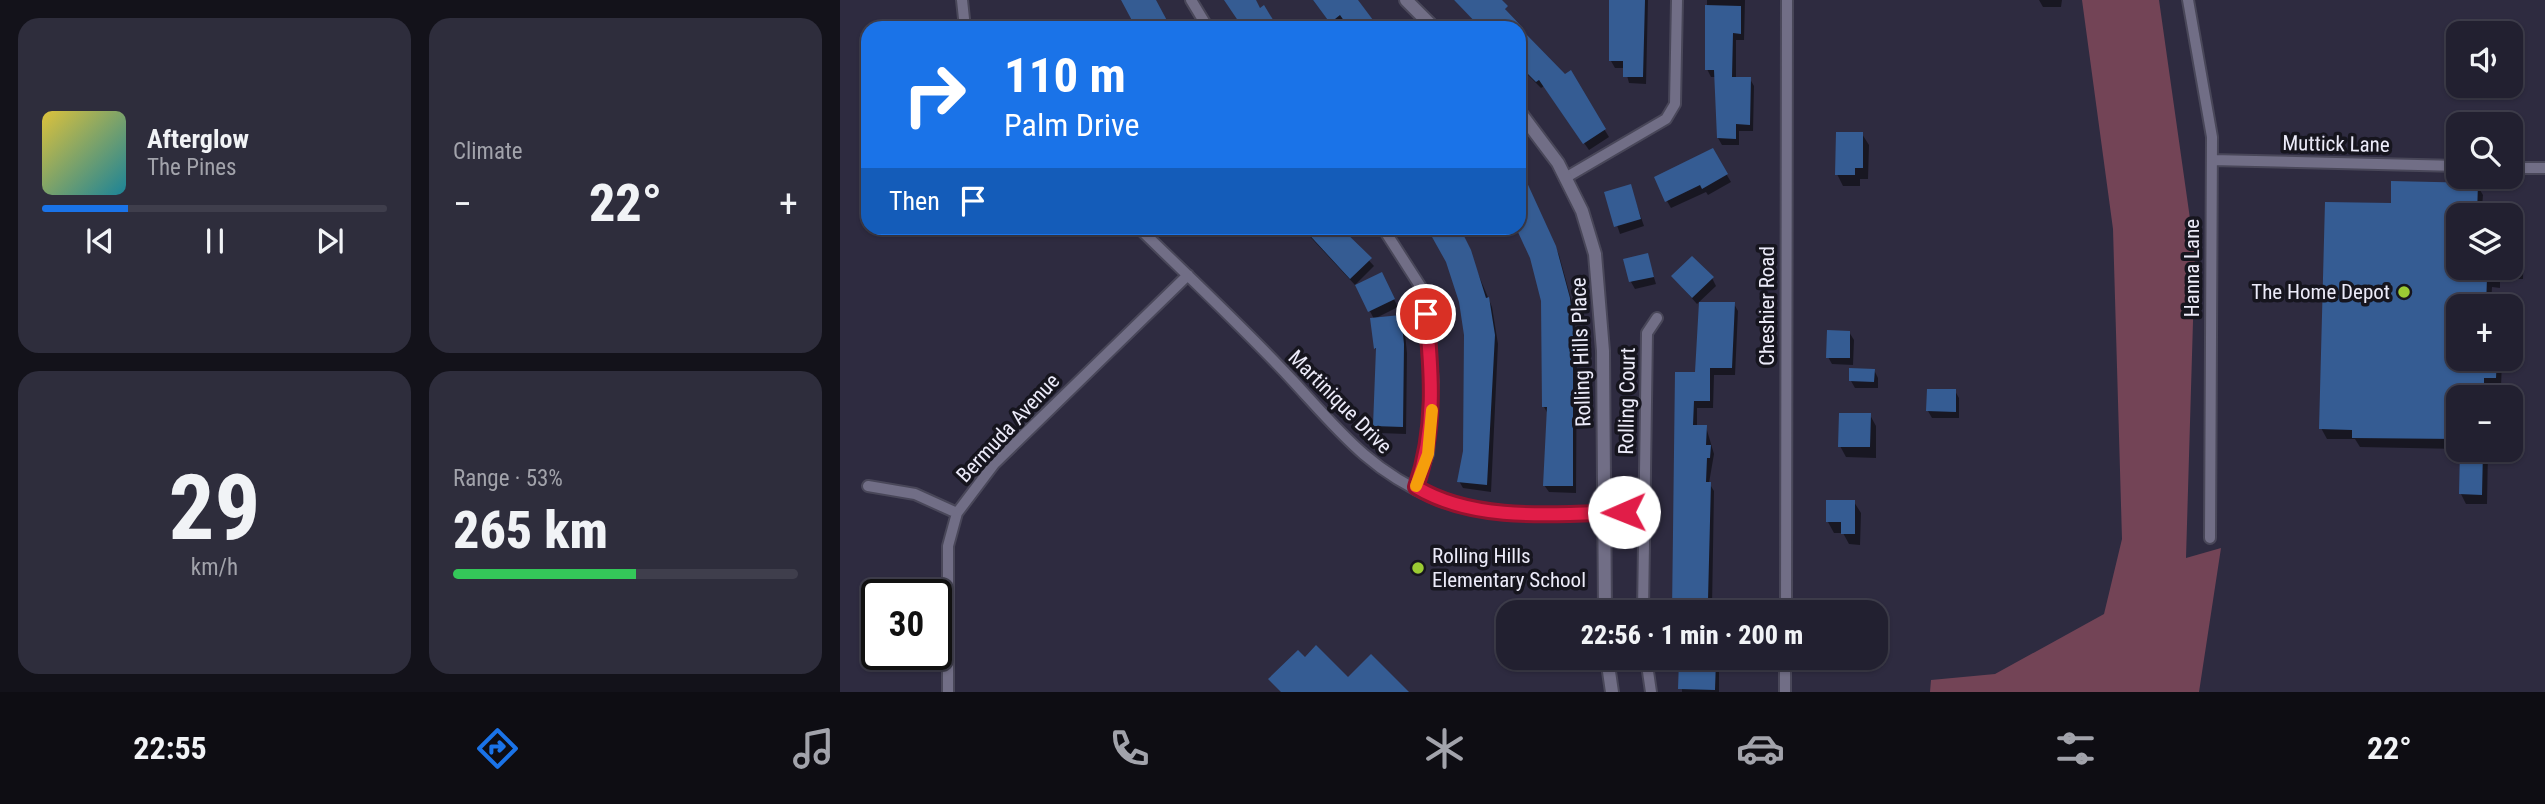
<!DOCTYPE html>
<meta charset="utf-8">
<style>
body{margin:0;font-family:"Roboto Condensed",sans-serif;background:#2e2d3c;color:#f1f3f6;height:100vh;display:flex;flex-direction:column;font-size:26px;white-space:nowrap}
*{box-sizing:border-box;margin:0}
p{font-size:23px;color:#a2a3ab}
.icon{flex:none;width:38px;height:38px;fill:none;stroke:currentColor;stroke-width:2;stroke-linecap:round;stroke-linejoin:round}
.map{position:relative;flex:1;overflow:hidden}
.sheet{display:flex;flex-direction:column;gap:18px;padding:18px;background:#13121a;width:840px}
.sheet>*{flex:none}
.banner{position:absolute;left:21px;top:21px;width:665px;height:214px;border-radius:21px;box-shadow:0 2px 5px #0004,0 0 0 2px #3f3e4c;background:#1a73e8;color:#fff;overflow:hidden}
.tools{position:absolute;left:1606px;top:21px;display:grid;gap:14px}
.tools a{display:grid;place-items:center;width:77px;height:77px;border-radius:14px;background:#222030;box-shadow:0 2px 5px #0004,0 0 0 2px #3f3e4c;font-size:35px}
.speed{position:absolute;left:21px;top:579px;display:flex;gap:14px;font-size:35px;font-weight:700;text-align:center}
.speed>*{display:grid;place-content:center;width:91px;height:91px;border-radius:50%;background:#222030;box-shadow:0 2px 5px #0004,0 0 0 2px #3f3e4c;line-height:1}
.speed .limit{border:4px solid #111;border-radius:10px;background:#fff;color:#111}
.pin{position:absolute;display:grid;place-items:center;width:60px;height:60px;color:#fff;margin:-30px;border:4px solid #fff;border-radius:50%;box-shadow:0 2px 7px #0007}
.me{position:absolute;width:77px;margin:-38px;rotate:269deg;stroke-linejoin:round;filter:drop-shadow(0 0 5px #0008)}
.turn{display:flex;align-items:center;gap:24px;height:147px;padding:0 28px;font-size:32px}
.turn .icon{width:91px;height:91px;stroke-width:2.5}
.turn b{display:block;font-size:49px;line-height:60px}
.then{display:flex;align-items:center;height:66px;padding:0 28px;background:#0003;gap:14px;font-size:26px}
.big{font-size:52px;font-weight:800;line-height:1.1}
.sheet .widget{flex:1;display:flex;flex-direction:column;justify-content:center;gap:10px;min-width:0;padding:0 24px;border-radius:21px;background:#2e2d3c}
.sheet .dial{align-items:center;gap:0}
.dial b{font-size:91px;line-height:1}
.song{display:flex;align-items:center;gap:21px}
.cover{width:84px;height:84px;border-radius:10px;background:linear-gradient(135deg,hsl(50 70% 55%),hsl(190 70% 35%))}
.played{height:7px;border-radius:4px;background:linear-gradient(90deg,#1a73e8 25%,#3f3e4c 25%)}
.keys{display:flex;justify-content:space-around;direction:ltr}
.heat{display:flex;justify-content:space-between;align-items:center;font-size:38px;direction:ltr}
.charge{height:10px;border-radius:5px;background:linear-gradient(90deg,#34c759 53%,#3f3e4c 0)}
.sheet .tiles{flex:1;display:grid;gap:18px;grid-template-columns:repeat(2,1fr)}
.trip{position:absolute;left:656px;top:600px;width:392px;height:70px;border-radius:21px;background:#222030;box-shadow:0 2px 5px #0004,0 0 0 2px #3f3e4c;font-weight:800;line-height:70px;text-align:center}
.tab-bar{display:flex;height:112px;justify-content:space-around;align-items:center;background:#0e0d13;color:#a2a3ab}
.tab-bar .icon{width:49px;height:49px}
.tab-bar .active{color:#1a73e8}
.tab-bar b{font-size:32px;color:#f1f3f6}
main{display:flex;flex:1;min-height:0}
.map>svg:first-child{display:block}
.green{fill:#734456}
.shadow{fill:#0007}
.building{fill:#355c93}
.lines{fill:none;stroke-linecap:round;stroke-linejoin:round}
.minor-casing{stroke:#494759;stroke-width:14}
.tertiary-casing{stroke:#494759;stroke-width:16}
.minor{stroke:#716e86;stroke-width:10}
.tertiary{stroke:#716e86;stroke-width:12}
.route-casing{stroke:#92132f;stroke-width:18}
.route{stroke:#e11d48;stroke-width:12}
.slow{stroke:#f59e0b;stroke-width:12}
.poi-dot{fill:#9bcb33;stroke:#16151e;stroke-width:2.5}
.labels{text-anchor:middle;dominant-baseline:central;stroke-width:7;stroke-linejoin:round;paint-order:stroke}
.street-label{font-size:21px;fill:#ecebf9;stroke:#16151e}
.poi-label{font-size:21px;fill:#ecebf9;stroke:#16151e;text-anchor:end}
</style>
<main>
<section class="sheet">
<div class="tiles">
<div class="widget">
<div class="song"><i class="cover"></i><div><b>Afterglow</b><p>The Pines</p></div></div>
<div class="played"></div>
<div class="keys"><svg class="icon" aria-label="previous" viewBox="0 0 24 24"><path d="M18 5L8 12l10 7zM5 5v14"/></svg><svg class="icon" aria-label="pause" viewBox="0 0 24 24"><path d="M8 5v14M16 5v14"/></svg><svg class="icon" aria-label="next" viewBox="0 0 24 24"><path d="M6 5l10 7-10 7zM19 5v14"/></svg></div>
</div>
<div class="widget"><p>Climate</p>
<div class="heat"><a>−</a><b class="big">22°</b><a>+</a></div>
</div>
<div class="widget dial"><b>29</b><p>km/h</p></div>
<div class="widget"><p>Range · 53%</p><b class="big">265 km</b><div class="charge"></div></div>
</div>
</section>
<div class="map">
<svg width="1705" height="692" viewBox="0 0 1705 692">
<rect width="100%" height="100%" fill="#2e2b40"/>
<path class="green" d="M1242 0H1319L1355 254 1346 558 1381 548 1359 692H1090L1091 680 1155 674 1264 614 1282 539 1273 229Z"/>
<path class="shadow" d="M473 0H515L536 28H510L505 21 494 28Z
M614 0H660L669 16 724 77 730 73 769 137 749 150 704 86 701 88 679 66V28H642Z
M771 0H808L806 84 789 83 785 68H775L771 61Z
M867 0H905L904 40H896V78L910 79 914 86 913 131H899V145H882L878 138 876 77H871L867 69Z
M1199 0H1222L1221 7H1203Z
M1022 134 1029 145 1028 179H1020V186H1003L997 174Z
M872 150 891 182 868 195 866 192 831 208 827 201Z
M1637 185 1643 195 1642 207 1651 215H1619V268H1671V230H1678L1684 240 1683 279H1660V288L1652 287 1651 306H1619V359H1662L1661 388H1649V397H1619V449L1520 447 1515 439H1487L1481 428 1552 205Z
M790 186 804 226 780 234 766 193Z
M688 187 719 255 733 306 737 341 736 493 709 492 704 485 708 414 704 407 703 301Z
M462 228H499L534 266 515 285Z
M584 228H619L652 307 658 344 651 492 623 488 619 481 624 451 626 335 621 302 607 261 593 234 590 236Z
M807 255 816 284 795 289 791 282Z
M833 277 872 278 876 286 857 304Z
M545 282 558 307 534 319 517 286Z
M894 304 898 311 895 375H874L873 408H857V427H866L874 454 869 483 874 491 872 607H855V612H834L837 373 856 374Z
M560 316 564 324 567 353 566 434 539 433 535 426 538 353 535 348Z
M1009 332 1014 340 1013 365 992 364 988 357Z
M1034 370 1038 378V388H1015L1011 381Z
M1115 391 1119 398V418H1092L1088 411Z
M1030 415 1036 426V458L1006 457 1000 446Z
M1621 450H1648L1647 504H1626L1621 494Z
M1014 502 1021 513 1020 545 1009 544 1003 533H994L988 522Z
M1011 605 1015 612H997V606Z
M837 658H872L879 669V692H842L841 659Z
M1003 658H1020V663L1006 664Z"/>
<path class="building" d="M281 0H316L331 28H296Z
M384 0H416L420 8 424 5 438 28H403Z
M473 0H518L539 28H509L500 15 490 23Z
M614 0H662L668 6 665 9 683 28H680L725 74 731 70 766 129 743 144 699 80 696 82 679 65V28H641Z
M769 0H805L803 77H783V61H769Z
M865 5 901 6V34L893 33 892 77H911L910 125 896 124V139L877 138 874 70H865Z
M996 132H1023V168H1015V175H995Z
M873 148 888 174 862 189 860 185 825 202 814 177Z
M679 165 716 246 730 298 733 332V486H703L707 407H702L701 301 690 258 677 230Z
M1551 181 1638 183 1637 215H1619V268H1656L1655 278H1647L1646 306H1619V359H1657L1656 378H1644V397H1619V439L1512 438V430L1479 429 1485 202 1551 203Z
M791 184 801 219 774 227 764 192Z
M463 228H501L532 258 510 279Z
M587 228H620L631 250 646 298 649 297 655 335 647 485 617 482 623 451 624 335 619 302 606 262Z
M808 253 814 277 789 282 783 259Z
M852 256 874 277 852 298 831 276Z
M542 272 555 299 528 312 515 285Z
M859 302H895L892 368H870V401H854L853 425H867L866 445H871L870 458H867L866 482H871L868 600H852V612H832L835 372H855Z
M561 315 564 344 563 427 533 426 536 348 534 349 530 318Z
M987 330 1010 331V358H986Z
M1009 368 1035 369 1034 382 1009 381Z
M1087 389H1116V412L1086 411Z
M999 413H1031L1030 447H998Z
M1620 450H1643L1642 495 1619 494Z
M986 500H1015V534H1001V522H986Z
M476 645 508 677 531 654 569 692H441L428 679 458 650 465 657Z
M839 660H876L875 690 838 689Z"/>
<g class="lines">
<g class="minor-casing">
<path id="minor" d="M122 0 125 28
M351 0 368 28
M1348 0 1372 137 1370 538
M1372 160 1619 166
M1671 168H1705
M725 178 826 119 835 104 837 0
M299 228C350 278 404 328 453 381 498 430 530 471 594 498 649 521 745 513 805 512
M543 228 584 292 593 382 588 454 576 487
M28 486 75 494 117 513
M803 612 807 333 817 318
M946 612 947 0
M806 658 811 692
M108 692V546L117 513 154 464 348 275
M945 692V658"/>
</g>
<g class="tertiary-casing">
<path id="tertiary" d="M566 0 594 28
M679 111 718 163 742 211 755 254 763 351 765 612
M767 658 772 692"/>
</g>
<use href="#minor" class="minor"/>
<use href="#tertiary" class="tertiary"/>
</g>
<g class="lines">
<g class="route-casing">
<path id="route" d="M586 314C592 374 596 429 576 487 635 523 718 514 784 512"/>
</g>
<use href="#route" class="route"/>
<path class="slow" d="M576 486 588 454 592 410"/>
</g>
<g class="poi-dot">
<circle cx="1564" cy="292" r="7"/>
<circle cx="578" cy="568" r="7"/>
</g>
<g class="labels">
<g class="street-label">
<text transform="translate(1496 144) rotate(1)">Muttick Lane</text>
<text transform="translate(1352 268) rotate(-90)">Hanna Lane</text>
<text transform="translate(927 306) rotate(-90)">Cheshier Road</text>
<text transform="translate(741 352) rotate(-92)">Rolling Hills Place</text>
<text transform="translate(787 401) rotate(-89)">Rolling Court</text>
<text transform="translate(500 402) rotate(45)">Martinique Drive</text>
<text transform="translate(168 428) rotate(-47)">Bermuda Avenue</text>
</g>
<g class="poi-label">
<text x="1550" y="292">The Home Depot</text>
<text x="592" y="556" text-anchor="start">Rolling Hills<tspan x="592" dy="24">Elementary School</tspan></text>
</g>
</g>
</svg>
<div class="tools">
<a><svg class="icon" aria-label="sound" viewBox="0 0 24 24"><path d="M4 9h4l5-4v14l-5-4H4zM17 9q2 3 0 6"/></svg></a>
<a><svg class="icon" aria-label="search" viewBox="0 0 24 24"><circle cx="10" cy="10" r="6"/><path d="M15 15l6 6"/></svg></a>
<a><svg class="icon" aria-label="layers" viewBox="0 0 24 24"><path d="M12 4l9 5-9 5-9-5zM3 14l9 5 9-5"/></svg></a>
<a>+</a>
<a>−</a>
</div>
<div class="speed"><div class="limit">30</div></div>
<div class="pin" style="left:586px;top:314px;background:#d93025"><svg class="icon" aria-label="arrive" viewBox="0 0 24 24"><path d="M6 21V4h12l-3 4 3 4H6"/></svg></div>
<svg class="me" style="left:784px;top:512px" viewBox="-20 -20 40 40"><circle r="19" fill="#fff"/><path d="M0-13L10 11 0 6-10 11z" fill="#e11d48"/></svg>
<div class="trip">22:56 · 1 min · 200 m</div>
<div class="banner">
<div class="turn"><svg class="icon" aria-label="right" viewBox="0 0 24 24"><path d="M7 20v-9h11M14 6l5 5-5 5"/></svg><div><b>110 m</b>Palm Drive</div></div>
<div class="then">Then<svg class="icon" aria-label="arrive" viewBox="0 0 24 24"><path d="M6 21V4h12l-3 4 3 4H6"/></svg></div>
</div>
</div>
</main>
<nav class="tab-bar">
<b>22:55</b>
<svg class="icon active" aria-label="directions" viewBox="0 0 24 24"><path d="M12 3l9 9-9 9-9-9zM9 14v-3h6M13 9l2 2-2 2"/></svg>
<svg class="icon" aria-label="music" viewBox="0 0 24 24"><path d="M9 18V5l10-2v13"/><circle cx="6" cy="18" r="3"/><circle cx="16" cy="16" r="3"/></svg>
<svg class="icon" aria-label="phone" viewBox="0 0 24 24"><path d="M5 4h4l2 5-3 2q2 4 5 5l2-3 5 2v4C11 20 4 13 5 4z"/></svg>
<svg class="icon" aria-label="climate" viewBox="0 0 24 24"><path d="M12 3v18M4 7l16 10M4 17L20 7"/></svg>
<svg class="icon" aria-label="car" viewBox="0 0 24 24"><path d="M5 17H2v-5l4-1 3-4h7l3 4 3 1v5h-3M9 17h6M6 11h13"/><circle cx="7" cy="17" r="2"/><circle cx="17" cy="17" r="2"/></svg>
<svg class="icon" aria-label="filters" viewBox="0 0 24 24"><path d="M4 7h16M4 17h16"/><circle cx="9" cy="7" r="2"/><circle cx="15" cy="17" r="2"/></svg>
<b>22°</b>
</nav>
